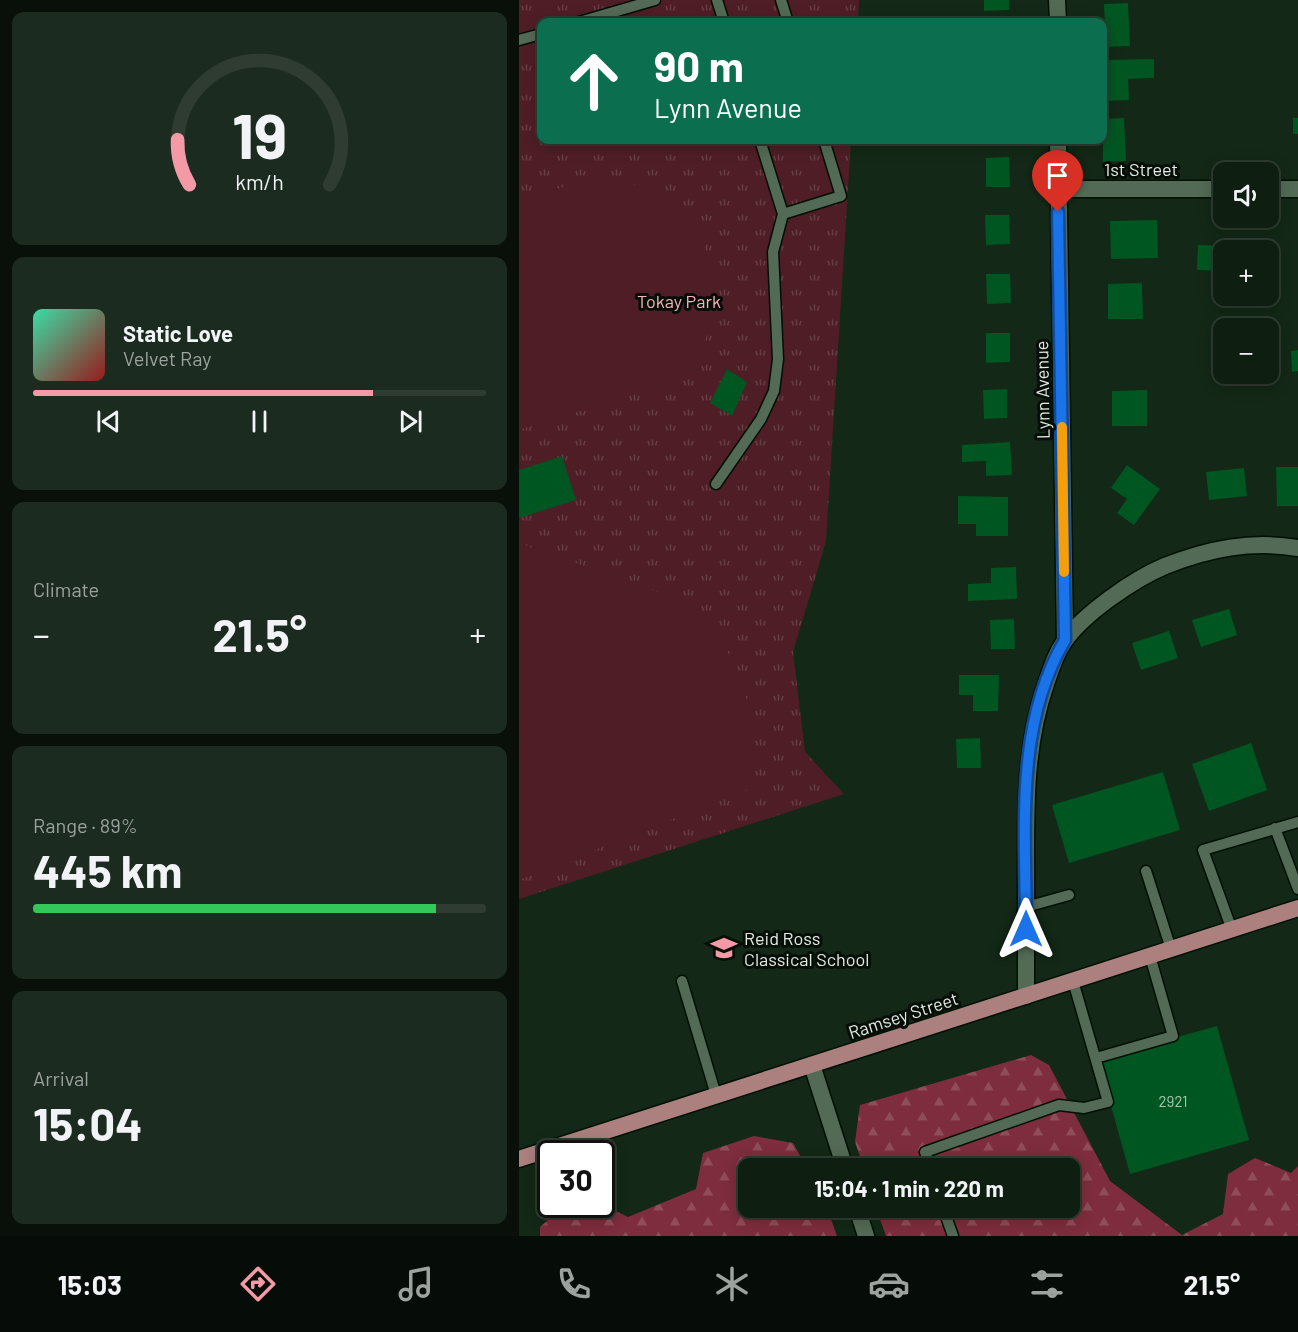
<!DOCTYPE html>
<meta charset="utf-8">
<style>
body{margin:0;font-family:Barlow,sans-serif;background:#1c2b1f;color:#f1f3f6;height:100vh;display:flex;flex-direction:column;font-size:22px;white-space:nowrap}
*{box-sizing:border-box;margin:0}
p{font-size:20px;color:#9ba29f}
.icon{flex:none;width:33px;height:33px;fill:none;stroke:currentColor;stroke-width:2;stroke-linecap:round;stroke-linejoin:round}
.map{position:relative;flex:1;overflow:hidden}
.sheet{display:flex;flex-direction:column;gap:12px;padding:12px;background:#081009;width:519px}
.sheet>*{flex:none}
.guide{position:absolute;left:18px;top:18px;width:570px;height:126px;border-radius:12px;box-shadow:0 3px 15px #0003,0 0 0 2px #2e3c31;background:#0b6e4f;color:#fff;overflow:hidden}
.buttons{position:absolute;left:694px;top:162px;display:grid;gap:12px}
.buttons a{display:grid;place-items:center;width:66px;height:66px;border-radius:12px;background:#0e1e11;box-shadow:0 3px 15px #0003,0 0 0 2px #2e3c31;font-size:30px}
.speed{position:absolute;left:18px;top:1140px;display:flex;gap:12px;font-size:30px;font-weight:700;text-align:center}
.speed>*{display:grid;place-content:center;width:78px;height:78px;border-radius:50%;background:#0e1e11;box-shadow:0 3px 15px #0003,0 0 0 2px #2e3c31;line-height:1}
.speed .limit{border:3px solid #111;border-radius:9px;background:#fff;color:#111}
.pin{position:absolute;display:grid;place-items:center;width:51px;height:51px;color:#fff;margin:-62px -26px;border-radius:50% 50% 50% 0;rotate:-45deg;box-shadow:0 0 6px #0007}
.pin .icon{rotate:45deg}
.me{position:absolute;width:66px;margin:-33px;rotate:0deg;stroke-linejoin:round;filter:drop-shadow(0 0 4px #0008)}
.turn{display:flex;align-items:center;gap:21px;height:126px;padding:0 18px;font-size:27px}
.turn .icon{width:78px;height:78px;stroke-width:2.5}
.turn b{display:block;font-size:42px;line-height:51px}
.big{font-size:45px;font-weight:700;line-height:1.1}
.sheet .tile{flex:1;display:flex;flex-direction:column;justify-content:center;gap:9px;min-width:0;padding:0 21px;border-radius:12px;background:#1c2b1f}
.sheet .dial{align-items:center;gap:0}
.dial svg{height:156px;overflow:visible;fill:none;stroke:#2e3c31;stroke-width:7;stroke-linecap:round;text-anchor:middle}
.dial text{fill:#f1f3f6;stroke:none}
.song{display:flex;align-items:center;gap:18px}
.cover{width:72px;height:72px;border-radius:9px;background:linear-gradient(135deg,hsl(160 70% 55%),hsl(0 70% 35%))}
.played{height:6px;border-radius:3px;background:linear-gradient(90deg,#f49aa6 75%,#2e3c31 75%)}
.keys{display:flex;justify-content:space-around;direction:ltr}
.heat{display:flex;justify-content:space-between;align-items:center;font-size:33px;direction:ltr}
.charge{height:9px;border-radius:4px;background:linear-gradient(90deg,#34c759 89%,#2e3c31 0)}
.trip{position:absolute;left:219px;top:1158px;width:342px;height:60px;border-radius:12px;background:#0e1e11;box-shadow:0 3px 15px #0003,0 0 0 2px #2e3c31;font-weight:700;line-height:60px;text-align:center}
.dock{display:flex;height:96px;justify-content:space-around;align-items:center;background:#060c07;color:#9ba29f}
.dock .icon{width:42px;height:42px}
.dock .active{color:#f49aa6}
.dock b{font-size:27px;color:#f1f3f6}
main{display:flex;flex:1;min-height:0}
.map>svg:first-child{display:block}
.grass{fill:url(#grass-tufts)}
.forest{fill:url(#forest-firs)}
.pitch{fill:#4f1d26}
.building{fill:#005621}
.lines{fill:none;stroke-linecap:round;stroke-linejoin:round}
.service-casing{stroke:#011003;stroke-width:13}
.minor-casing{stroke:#011003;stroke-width:19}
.primary-casing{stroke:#011003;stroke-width:19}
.service{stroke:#536a56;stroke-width:10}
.minor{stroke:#536a56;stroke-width:16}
.primary{stroke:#ab807f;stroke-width:16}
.route-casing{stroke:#114b97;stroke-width:15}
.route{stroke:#1a73e8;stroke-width:10}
.slow{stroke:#f59e0b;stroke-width:10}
.labels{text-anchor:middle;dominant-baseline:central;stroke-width:6;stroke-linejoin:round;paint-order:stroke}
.number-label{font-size:15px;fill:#a9c7b2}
.street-label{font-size:18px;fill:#e1ede2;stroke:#060e07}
.park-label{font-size:18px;fill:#fab2ba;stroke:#060e07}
.poi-label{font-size:18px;fill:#e1ede2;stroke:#060e07;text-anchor:start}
</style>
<main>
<section class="sheet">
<div class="tile dial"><svg viewBox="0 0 100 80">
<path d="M14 69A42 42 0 1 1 86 69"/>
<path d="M14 69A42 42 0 0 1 8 46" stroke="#f49aa6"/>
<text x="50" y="56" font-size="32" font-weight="700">19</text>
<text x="50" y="72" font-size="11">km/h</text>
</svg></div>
<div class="tile">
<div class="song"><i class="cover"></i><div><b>Static Love</b><p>Velvet Ray</p></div></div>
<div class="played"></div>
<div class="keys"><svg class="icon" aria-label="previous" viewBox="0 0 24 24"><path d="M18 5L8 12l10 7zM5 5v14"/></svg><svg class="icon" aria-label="pause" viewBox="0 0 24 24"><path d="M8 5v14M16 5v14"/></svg><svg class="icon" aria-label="next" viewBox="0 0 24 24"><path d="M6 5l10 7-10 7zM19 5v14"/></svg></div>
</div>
<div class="tile"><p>Climate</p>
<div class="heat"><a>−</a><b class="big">21.5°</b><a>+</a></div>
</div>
<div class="tile"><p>Range · 89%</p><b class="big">445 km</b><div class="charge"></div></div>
<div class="tile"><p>Arrival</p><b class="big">15:04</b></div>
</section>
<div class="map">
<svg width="779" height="1236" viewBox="0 0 779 1236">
<defs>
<pattern id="grass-tufts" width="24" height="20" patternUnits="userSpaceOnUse" patternTransform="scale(1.5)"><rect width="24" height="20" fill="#4f1d26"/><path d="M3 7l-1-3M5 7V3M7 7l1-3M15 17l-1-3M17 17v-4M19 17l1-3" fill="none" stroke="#683e45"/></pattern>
<pattern id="forest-firs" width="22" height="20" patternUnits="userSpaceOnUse" patternTransform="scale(1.5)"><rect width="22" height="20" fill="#7d2d3d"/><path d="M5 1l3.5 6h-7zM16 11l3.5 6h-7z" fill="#8f4c59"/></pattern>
</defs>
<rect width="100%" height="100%" fill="#132817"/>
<path class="grass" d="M0 0H340L339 22H22V140H332L307 541 274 652 286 752 325 794 0 899Z"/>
<path class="forest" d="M512 1055 530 1065 591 1181 663 1235 704 1214 709 1174 736 1158 772 1173 779 1166V1236H367L357 1208H550V1168H345L336 1142 341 1105Z
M235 1136 274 1143 288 1168H230V1208H308L318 1236H21V1227L44 1207 83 1204 109 1217 177 1189 184 1153Z"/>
<path class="pitch" d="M69 180C95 181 122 182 144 197 204 238 215 337 153 382 143 389 125 391 114 395 76 406 38 418 0 430V200Z
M0 543 159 599 204 640 232 711V788L0 880Z"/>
<path class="building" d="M465 0H490V10L465 11Z
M609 3 611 46 587 47 585 4Z
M635 59V78L609 79 610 100 588 101 587 60Z
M605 118 607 161 584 162V119Z
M774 118H779V134H774Z
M490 157 491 187H467V158Z
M466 215H490L491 244 467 245Z
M638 220 639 258 592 259 591 221Z
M679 245 713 246V250H705V271L678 270Z
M467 274H491L492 303 468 304Z
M623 283 624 319H589V284Z
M467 333H491V362L467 363Z
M779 350V371L773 372 772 351Z
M208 369 228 382 213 416 191 403Z
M488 389V418L465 419 464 390Z
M628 390V426H593V391Z
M491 442 493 475 467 476V461L443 462V445Z
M43 456 57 500 0 518V470Z
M608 465 641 489 615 525 598 513 608 499 592 488Z
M757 467H779V506H758Z
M725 468 728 496 690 500 687 472Z
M439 496 489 497V536H457V524H439Z
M497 567 498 599 449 601V584L472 583V568Z
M710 609 718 635 682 647 673 620Z
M495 619 496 649H472L471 620Z
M650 631 659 658 622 670 613 643Z
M440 675H480L479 711H454V695H440Z
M461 738 462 768H438L437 739Z
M732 743 748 790 690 811 673 764Z
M644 772 661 830 550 863 533 805Z
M698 1026 730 1140 611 1174 579 1059Z"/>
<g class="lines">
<g class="service-casing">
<path id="service" d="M198 0 205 22
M262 0 269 22
M60 22 136 0
M0 40 22 34
M241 140 264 214 322 196 305 140
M197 484 242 419 255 391 259 359 254 252 264 214
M756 828 779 889
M627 871 652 949
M507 907 550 895
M713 930 684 850 779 822
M163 981 197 1095
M577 1058 654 1036 631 956
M412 1168 406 1152 540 1105 565 1108 589 1102 554 981
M424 1208 434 1236"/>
</g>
<g class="minor-casing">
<path id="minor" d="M538 0 539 22
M539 140 546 640
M539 189H705
M750 189H779
M507 996C507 953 507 911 507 868 507 805 506 744 527 684 532 669 536 655 545 642 564 614 615 579 646 566 689 549 732 540 779 548
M293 1065 326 1168
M338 1208 347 1236"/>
</g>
<g class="primary-casing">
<path id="primary" d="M0 1159 779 908"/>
</g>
<use href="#service" class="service"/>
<use href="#minor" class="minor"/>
<use href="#primary" class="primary"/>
</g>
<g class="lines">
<g class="route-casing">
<path id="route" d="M507 929C507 833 495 726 546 640L539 212"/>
</g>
<use href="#route" class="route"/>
<path class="slow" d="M543 427 545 572"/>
</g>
<defs>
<g id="school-bare" transform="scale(2.07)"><path d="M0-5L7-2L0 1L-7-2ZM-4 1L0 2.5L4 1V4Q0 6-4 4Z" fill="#f49aa6" stroke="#060e07" stroke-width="2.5" paint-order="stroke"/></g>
</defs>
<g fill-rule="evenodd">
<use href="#school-bare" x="205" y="948"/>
</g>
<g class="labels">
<g class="number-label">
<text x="654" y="1101">2921</text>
</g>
<g class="street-label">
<text x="622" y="169">1st Street</text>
<text transform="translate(523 390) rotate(-91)">Lynn Avenue</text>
<text transform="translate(384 1015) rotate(-18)">Ramsey Street</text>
</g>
<g class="park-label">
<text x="160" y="301">Tokay Park</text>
</g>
<g class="poi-label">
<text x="225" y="938">Reid Ross<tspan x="225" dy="21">Classical School</tspan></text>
</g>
</g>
</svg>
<div class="buttons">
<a><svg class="icon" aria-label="sound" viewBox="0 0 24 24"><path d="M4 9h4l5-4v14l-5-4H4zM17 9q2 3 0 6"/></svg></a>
<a>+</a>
<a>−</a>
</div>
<div class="speed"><div class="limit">30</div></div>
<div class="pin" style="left:539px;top:212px;background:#d93025"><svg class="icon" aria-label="arrive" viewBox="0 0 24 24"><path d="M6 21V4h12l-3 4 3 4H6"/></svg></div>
<svg class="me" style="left:507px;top:929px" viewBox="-20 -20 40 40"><path d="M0-17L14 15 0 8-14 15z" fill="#1a73e8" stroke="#fff" stroke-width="4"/></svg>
<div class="trip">15:04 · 1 min · 220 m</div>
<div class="guide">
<div class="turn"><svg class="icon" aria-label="ahead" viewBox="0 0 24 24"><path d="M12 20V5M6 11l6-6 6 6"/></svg><div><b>90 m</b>Lynn Avenue</div></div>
</div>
</div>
</main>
<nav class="dock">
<b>15:03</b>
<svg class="icon active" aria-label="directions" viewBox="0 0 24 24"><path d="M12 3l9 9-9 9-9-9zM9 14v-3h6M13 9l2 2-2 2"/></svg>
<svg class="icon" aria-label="music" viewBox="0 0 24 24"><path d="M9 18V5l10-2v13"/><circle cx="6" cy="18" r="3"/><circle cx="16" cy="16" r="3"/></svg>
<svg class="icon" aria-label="phone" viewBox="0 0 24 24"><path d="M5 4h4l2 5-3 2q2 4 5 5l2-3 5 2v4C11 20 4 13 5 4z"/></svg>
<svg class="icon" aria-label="climate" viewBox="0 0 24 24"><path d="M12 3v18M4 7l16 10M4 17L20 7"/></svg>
<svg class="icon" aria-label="car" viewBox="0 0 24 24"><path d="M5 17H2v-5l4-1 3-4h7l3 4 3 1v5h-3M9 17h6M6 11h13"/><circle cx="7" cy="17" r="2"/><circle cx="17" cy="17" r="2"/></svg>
<svg class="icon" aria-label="filters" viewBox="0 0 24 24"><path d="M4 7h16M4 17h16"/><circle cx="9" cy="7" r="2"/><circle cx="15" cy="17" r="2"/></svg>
<b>21.5°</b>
</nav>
